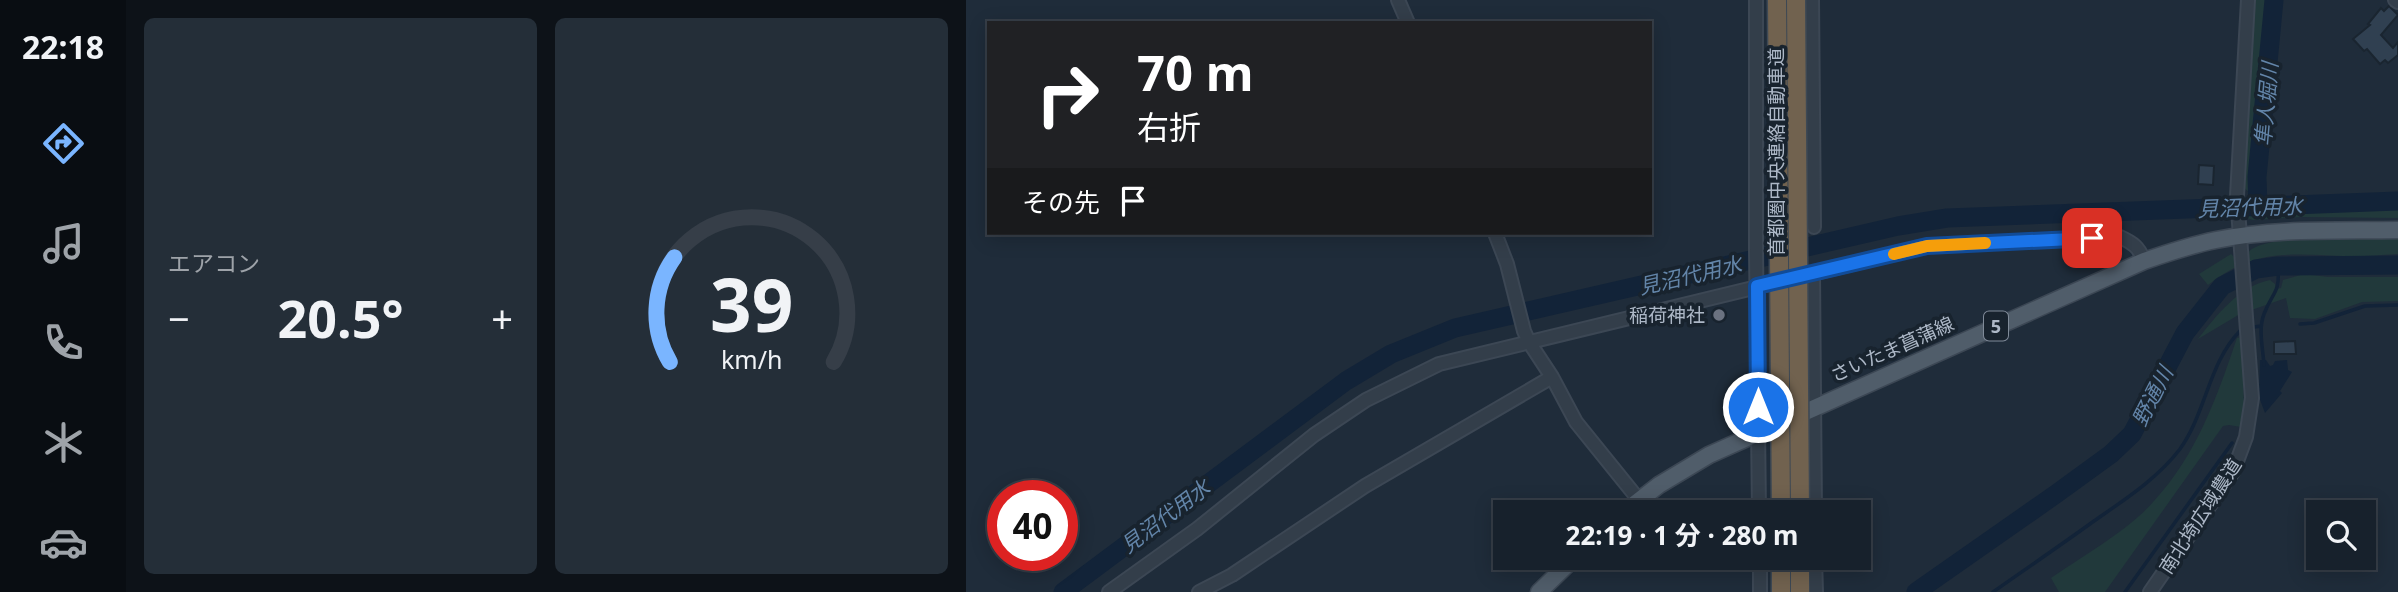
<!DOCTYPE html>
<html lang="ja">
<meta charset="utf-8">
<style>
body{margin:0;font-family:"Noto Sans","Noto Sans JP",sans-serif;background:#242e38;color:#f1f3f6;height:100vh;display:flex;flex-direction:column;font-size:26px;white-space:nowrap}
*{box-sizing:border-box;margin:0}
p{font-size:23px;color:#9ea3a9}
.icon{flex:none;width:38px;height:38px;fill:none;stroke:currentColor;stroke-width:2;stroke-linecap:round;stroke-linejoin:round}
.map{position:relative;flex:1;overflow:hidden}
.details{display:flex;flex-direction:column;gap:18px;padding:18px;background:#0d1218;width:840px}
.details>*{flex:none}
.hud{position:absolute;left:21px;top:21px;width:665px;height:214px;border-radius:0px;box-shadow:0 4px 18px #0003,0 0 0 2px #363e48;background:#202124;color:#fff;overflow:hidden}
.fabs{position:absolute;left:1340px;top:500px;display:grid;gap:14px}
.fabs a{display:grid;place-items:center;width:70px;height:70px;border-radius:0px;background:#17212c;box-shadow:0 4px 18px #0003,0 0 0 2px #363e48;font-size:35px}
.speed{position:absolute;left:21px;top:480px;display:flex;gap:14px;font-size:35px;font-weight:700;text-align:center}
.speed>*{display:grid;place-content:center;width:91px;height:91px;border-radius:50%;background:#17212c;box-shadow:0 4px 18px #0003,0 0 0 2px #363e48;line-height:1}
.speed .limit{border:10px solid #d22;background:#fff;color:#111}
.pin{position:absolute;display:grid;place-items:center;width:60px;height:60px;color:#fff;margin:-30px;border-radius:14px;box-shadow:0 4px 10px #0006}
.me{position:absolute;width:77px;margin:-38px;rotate:0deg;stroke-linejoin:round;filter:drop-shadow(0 0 5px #0008)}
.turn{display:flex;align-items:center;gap:24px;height:147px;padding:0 35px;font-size:32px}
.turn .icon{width:91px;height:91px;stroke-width:2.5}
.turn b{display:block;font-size:49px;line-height:60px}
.then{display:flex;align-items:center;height:66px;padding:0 35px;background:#0003;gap:14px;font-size:26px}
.big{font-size:52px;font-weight:700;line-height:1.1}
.details .widget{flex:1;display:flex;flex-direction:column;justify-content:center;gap:10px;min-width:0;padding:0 24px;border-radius:10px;background:#242e38}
.details .dial{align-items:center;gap:0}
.dial svg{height:182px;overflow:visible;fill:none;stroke:#363e48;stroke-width:7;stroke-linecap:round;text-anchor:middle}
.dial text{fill:#f1f3f6;stroke:none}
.heat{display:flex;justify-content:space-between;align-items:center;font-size:38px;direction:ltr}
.details .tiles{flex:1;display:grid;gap:18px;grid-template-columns:repeat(2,1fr)}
.trip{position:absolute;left:527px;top:500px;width:378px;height:70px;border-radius:0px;background:#17212c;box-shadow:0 4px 18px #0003,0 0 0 2px #363e48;font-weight:700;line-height:70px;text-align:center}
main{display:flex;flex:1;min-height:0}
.tabs{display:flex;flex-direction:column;width:126px;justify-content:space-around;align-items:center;background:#090d12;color:#9ea3a9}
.tabs .icon{width:49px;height:49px}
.tabs .active{color:#7ab5ff}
.tabs b{font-size:32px;color:#f1f3f6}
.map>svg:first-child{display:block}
.green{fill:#21393b}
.water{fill:#122338}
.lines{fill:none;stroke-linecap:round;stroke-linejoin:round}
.stream{stroke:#122338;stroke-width:3.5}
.river{stroke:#122338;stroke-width:19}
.building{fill:#304051;stroke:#1a2530;stroke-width:2}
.minor-casing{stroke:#3c4754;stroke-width:16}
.major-casing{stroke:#3c4754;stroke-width:19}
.highway-casing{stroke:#3d4854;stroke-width:21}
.minor{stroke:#333e4a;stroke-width:12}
.major{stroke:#505d6a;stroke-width:16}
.highway{stroke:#71624f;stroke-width:18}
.highway-bridge-casing{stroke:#3d4854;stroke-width:21;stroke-linecap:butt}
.highway-bridge{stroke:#71624f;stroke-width:18}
.route-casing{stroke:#114b97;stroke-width:18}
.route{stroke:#1a73e8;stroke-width:12}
.slow{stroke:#f59e0b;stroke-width:12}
.worship-dot{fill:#6b7280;stroke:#18232e;stroke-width:2.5}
.labels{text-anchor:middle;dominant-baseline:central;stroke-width:7;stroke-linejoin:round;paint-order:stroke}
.shield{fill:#18232e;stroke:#808b99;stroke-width:2}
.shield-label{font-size:18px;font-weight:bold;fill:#adb8c7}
.street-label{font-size:19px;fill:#adb8c7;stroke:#18232e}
.poi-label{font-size:19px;fill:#adb8c7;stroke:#18232e;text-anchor:end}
.water-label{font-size:21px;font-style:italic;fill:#6385a9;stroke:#18232e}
</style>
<main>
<nav class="tabs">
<b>22:18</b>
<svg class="icon active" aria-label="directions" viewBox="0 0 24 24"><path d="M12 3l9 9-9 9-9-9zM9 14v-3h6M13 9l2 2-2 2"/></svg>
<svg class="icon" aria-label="music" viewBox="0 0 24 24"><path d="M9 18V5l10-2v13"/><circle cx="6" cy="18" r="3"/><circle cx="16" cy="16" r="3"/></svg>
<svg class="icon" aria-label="phone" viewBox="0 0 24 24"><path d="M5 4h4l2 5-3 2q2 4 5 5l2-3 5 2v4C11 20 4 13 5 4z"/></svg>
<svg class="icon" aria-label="climate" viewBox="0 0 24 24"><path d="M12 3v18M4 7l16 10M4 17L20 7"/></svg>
<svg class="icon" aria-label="car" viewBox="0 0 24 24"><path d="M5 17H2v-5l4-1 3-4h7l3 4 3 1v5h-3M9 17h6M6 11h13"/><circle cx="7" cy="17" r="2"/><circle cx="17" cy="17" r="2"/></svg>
</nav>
<section class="details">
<div class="tiles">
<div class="widget"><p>エアコン</p>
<div class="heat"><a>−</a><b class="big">20.5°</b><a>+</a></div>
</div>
<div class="widget dial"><svg viewBox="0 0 100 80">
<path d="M14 69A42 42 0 1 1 86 69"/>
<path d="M14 69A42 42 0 0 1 16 23" stroke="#7ab5ff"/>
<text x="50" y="56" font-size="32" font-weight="700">39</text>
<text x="50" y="72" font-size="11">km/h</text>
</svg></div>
</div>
</section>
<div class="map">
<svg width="1432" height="592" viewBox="0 0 1432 592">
<rect width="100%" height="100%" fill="#1f2c3a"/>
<path class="green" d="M1287 0H1305L1289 147V184L1293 188 1295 185 1311 0H1315L1301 142 1300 193 1283 192 1277 187 1278 137 1284 84Z
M1432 208V218L1335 217 1287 220 1281 218 1279 213Z
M1432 236V254C1414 255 1395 257 1377 256 1322 254 1288 249 1242 285L1233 274 1265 254 1268 257 1282 253C1293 233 1406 237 1432 236Z
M1338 274 1362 277H1432V301L1396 302 1349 319 1324 318 1320 298 1274 314 1232 339C1250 316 1273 286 1304 280L1309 284 1310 289 1315 288 1317 280Z
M1276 337 1278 410 1275 427 1263 425 1257 426 1139 592H1093L1085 578C1117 556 1163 530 1188 501 1231 454 1251 397 1271 338Z"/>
<path class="water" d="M1294 360H1300L1304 366 1307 365 1309 361 1321 360 1322 370 1326 372 1314 391 1316 393 1299 413 1293 397Z"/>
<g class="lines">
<path class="stream" d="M1334 324 1348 323 1399 306 1432 305
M1288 327 1295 326
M1298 365C1297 349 1292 329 1298 314 1307 290 1314 295 1312 266
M1027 592C1061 568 1095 545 1128 521 1158 500 1191 479 1214 449 1240 413 1243 362 1274 331
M1159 592 1266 443"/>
<path class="river" d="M1292 208 1291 177 1308 0
M97 592 380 381 425 354 489 328 932 226 981 218 1432 201
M950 592 1090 494 1145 454 1166 434 1219 333 1256 286 1290 269 1312 266 1432 265"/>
</g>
<path class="building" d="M1423 6 1432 15 1415 35 1427 48 1432 42V55L1422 63 1419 60 1414 64 1401 49 1398 51 1387 39 1404 25 1402 24 1415 8 1418 11Z
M1233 165 1248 166 1247 185 1232 184Z
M1329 341 1330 354H1308V342Z"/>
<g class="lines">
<g class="minor-casing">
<path id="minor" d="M432 0 442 23
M790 0V249L793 513
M846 0 848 227
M1429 0 1432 2
M529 233 541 264 558 331 563 342 586 377 610 422 673 500
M847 273 849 513
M794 558V592
M849 558 850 592
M143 592 231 529 348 435 400 400 473 364 961 246 1154 237C1167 243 1173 247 1178 261
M233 592 266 575 399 486 586 377
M1184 592 1267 472 1280 437 1286 398 1271 196 1282 0"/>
</g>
<g class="major-casing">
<path id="major" d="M657 513 693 485 743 455 1178 261C1201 253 1225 245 1250 240 1309 228 1372 231 1432 230
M573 592 608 558"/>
</g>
<g class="highway-casing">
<path id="highway" d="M815 558V592
M834 558V592"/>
</g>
<use href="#minor" class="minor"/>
<use href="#major" class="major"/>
<use href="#highway" class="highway"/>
<g class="highway-bridge-casing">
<path id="highway-bridge" d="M811 0 815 513
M830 0 834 513"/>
</g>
<use href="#highway-bridge" class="highway-bridge"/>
</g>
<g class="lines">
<g class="route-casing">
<path id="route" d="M792 407 791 286 961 246 1126 238"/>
</g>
<use href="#route" class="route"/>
<path class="slow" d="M928 254 961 246 1019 243"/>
</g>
<circle class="worship-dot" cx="753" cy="315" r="7"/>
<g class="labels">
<rect class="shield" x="1018" y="311.5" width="24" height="29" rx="5"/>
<g class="shield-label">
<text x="1030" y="326">5</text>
</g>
<g class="street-label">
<text transform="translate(810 152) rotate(-90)">首都圏中央連絡自動車道</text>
<text transform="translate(926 349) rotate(-24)">さいたま菖蒲線</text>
<text transform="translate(1234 516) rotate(-57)">南北埼広域農道</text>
</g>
<g class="poi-label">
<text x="739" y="315">稲荷神社</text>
</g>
<g class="water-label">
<text transform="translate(1300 104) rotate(-85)">隼人堀川</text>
<text transform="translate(1284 207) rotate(-2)">見沼代用水</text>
<text transform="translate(724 275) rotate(-13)">見沼代用水</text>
<text transform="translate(1186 396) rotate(-63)">野通川</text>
<text transform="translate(199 516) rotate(-37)">見沼代用水</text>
</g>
</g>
</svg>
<div class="fabs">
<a><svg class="icon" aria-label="search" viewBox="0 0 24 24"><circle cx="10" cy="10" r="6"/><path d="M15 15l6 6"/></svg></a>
</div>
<div class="speed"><div class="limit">40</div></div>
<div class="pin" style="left:1126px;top:238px;background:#d93025"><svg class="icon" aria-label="arrive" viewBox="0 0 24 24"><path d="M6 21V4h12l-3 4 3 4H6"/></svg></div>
<svg class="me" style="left:792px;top:407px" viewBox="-20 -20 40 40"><circle r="17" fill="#1a73e8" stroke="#fff" stroke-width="3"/><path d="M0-11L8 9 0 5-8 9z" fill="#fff"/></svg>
<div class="trip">22:19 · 1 分 · 280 m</div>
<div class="hud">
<div class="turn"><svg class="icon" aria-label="right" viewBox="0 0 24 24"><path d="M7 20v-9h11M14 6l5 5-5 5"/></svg><div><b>70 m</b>右折</div></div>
<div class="then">その先<svg class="icon" aria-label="arrive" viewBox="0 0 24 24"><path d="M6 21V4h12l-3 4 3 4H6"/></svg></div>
</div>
</div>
</main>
